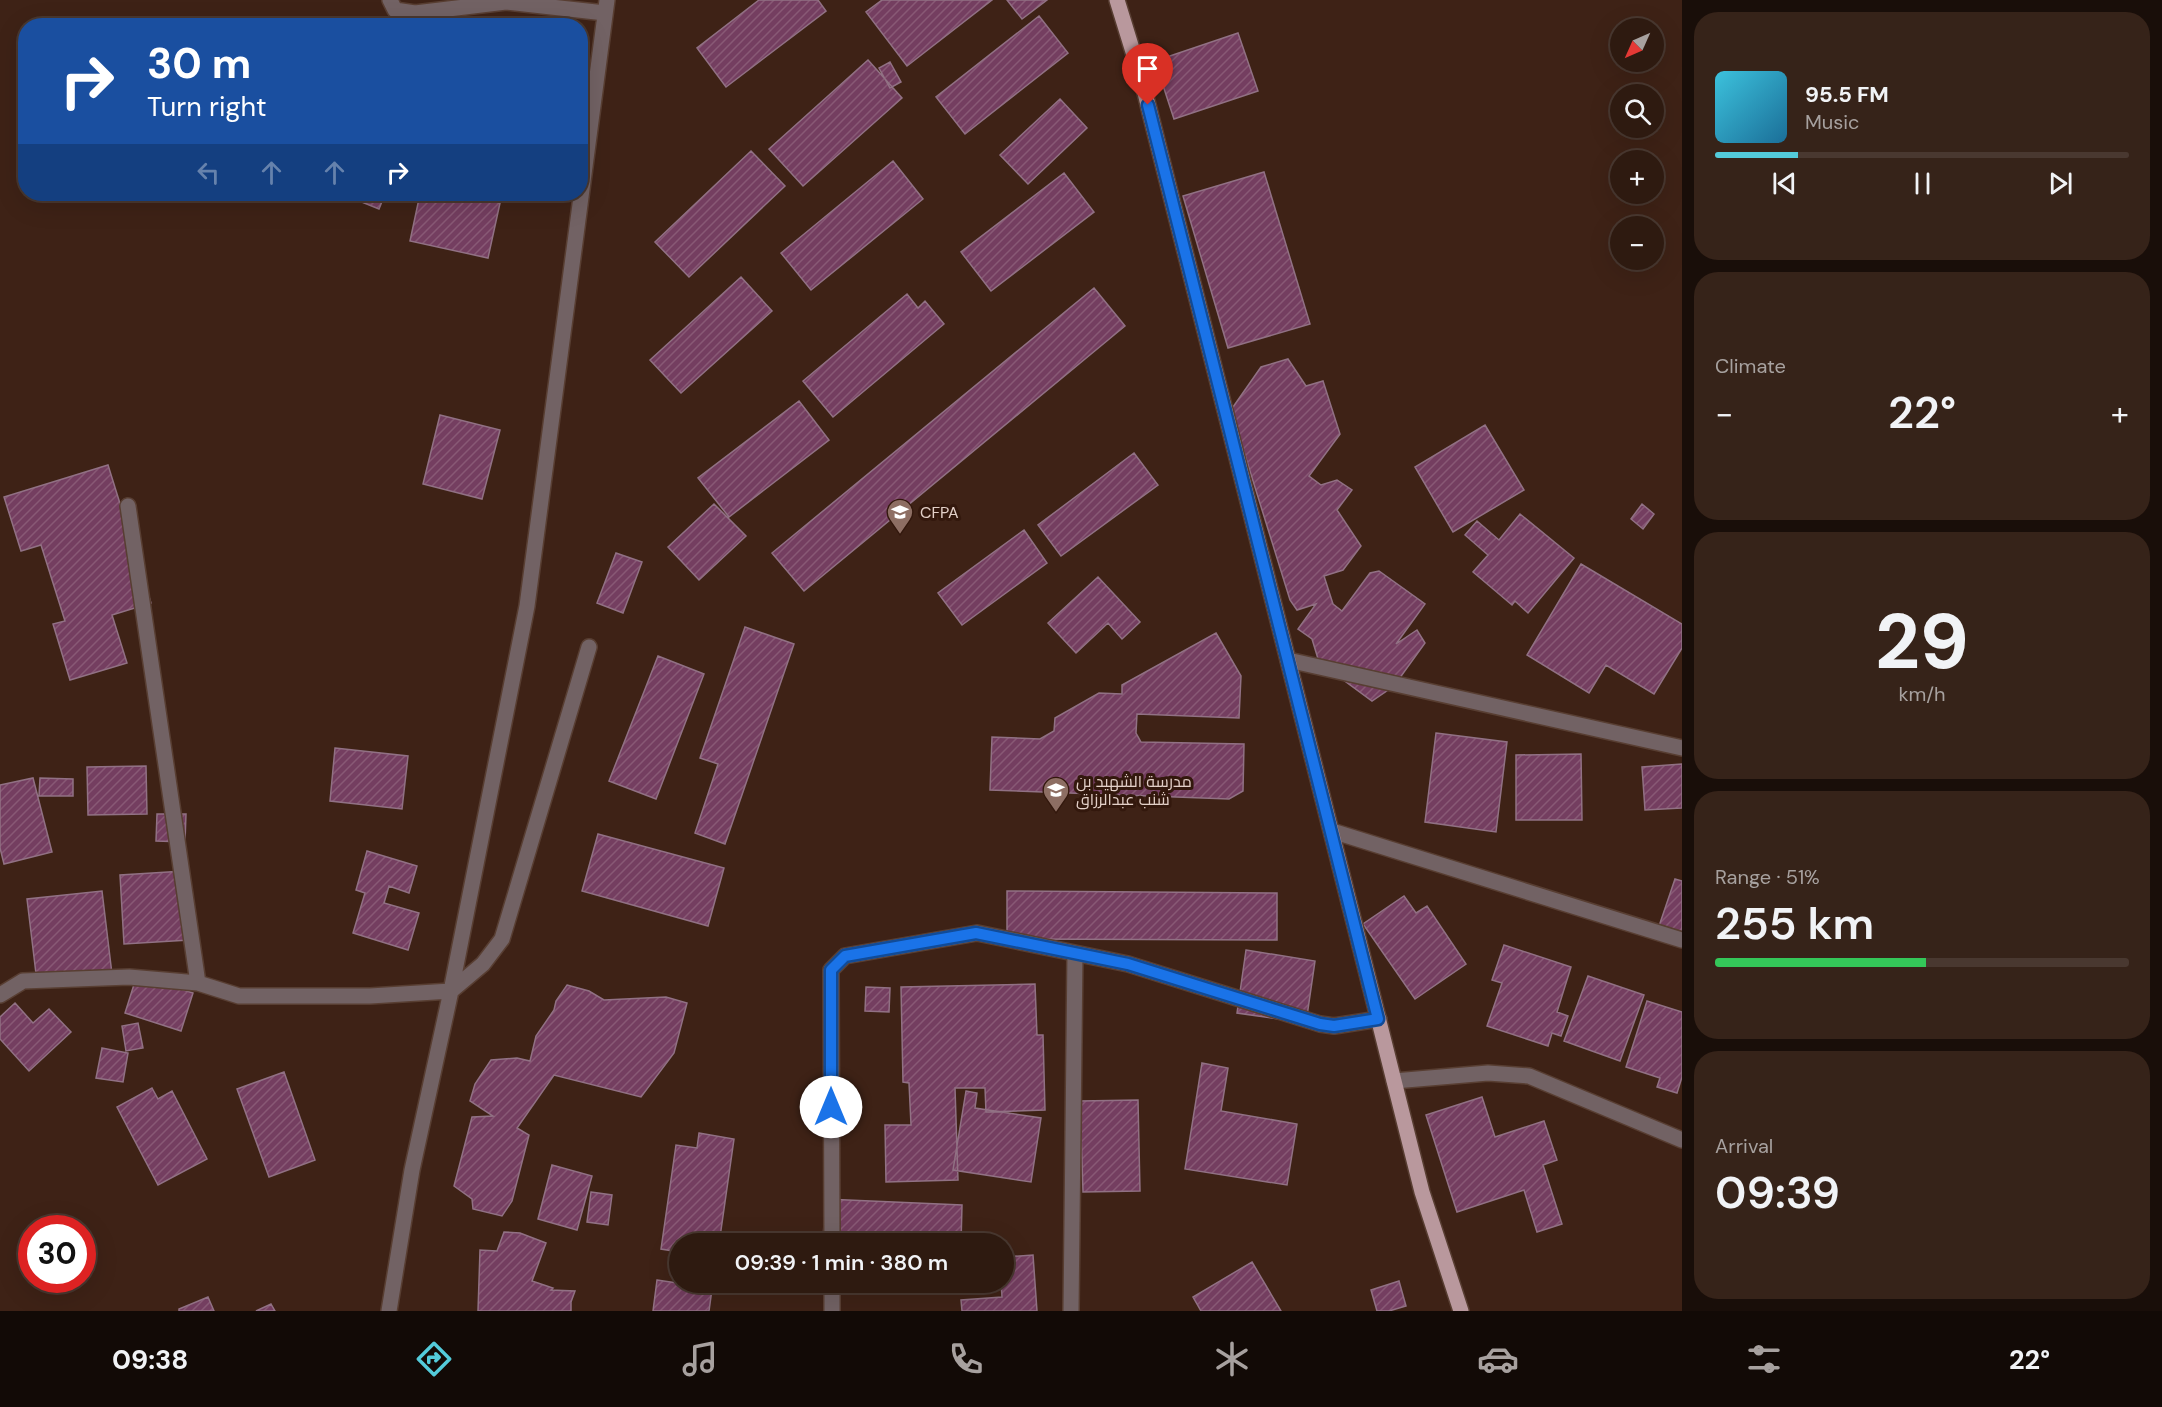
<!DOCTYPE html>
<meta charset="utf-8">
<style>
body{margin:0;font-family:"DM Sans",Cairo,sans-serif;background:#362319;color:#f1f3f6;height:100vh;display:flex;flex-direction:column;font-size:22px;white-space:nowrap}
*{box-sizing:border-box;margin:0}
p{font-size:20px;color:#a7a19f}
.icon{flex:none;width:33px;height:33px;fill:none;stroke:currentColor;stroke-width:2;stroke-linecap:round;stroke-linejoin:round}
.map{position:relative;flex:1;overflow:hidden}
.sheet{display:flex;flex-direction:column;gap:12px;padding:12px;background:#190e09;width:480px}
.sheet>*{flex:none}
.guide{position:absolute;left:18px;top:18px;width:570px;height:183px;border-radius:24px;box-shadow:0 6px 24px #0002,0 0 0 2px #493830;background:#1a4fa0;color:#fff;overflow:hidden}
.needle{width:39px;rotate:225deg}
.tools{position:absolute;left:1610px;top:18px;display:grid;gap:12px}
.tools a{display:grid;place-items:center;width:54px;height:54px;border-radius:50%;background:#2e1a10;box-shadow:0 6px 24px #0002,0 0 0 2px #493830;font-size:30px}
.speed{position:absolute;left:18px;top:1215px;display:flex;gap:12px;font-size:30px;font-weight:700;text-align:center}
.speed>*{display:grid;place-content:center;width:78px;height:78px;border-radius:50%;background:#2e1a10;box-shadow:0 6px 24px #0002,0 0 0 2px #493830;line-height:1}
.speed .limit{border:9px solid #d22;background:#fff;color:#111}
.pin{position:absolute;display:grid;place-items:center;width:51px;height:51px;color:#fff;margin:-62px -26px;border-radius:50% 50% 50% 0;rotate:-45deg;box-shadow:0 0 6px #0007}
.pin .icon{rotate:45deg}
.me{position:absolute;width:66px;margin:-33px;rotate:0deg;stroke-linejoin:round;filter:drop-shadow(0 0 4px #0008)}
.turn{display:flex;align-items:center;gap:21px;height:126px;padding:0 30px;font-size:27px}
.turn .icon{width:78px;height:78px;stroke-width:2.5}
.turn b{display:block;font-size:42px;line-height:51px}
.lanes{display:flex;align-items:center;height:57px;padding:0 30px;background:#0003;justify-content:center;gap:30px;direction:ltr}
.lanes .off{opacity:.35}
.big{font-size:45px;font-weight:600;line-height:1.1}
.sheet .tile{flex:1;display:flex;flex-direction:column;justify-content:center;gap:9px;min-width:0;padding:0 21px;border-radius:24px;background:#362319}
.sheet .dial{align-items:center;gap:0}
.dial b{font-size:78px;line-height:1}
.song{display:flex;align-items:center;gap:18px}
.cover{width:72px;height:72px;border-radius:9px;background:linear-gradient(135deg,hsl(190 70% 55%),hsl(200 70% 35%))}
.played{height:6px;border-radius:3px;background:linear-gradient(90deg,#53cbda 20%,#493830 20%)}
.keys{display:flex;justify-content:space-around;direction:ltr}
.heat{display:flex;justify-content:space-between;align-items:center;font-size:33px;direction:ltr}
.charge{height:9px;border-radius:4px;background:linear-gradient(90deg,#34c759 51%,#493830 0)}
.trip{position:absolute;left:669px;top:1233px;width:345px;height:60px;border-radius:30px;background:#2e1a10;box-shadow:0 6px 24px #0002,0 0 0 2px #493830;font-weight:600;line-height:60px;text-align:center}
.tab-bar{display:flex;height:96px;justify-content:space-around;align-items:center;background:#120a06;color:#a7a19f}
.tab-bar .icon{width:42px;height:42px}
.tab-bar .current{color:#53cbda}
.tab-bar b{font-size:27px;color:#f1f3f6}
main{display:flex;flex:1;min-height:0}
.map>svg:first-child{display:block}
.building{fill:url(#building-hatch);stroke:#917184;stroke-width:1.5}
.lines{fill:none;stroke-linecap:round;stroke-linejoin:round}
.minor-casing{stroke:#583e32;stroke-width:18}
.major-casing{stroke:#583e32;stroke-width:18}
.minor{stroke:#726264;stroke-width:15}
.major{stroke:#b9989d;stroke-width:15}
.route-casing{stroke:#114b97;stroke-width:15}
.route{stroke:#1a73e8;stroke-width:10}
.labels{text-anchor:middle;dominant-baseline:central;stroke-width:6;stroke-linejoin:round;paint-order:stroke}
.poi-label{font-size:16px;fill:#e3d0c8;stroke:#33180d;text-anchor:start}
</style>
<main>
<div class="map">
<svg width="1682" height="1311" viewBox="0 0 1682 1311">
<defs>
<pattern id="building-hatch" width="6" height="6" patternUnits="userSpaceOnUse" patternTransform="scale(1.5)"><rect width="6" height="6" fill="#743e60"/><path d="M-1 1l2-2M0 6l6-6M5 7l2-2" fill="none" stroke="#885975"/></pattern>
</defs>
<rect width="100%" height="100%" fill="#3e2216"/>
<path class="building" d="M759 0H818L826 11 726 87 697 48Z
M882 0H992L907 66 866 12Z
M1007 0H1047L1022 19Z
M1039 16 1068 53 965 134 936 97Z
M1238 33 1258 91 1174 119 1155 61Z
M868 60 902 98 803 186 769 149Z
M890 62 901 82 890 88 879 68Z
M1060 99 1087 128 1028 184 1000 155Z
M751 151 785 186 689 277 655 242Z
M893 161 923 199 811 290 781 253Z
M1264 172 1310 324 1228 348 1183 196Z
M1064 173 1094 212 991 291 961 252Z
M342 194H385L379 209Z
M420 194H456L500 203 488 258 410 241Z
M741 277 772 311 681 393 650 360Z
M1094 288 1125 326 804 591 772 553Z
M907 294 918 308 925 301 944 324 833 417 803 381Z
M1288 359 1306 386 1323 381 1340 434 1309 476 1321 485 1337 480 1352 490 1337 510 1361 546 1343 570 1324 576 1333 604 1342 611 1370 573 1379 571 1425 604 1396 644 1417 630 1425 643 1394 686 1372 701 1319 662 1312 639 1298 629 1316 604 1297 610 1290 600 1231 410 1261 367Z
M799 401 829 440 729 517 698 478Z
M440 415 500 430 482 499 423 484Z
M1485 425 1524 490 1453 532 1415 467Z
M1134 453 1158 485 1061 556 1038 525Z
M108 465 151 603 112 615 127 663 70 680 53 624 65 621 41 545 21 551 4 497Z
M714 504 746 536 699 580 668 547Z
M1642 504 1654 514 1643 529 1631 519Z
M1520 514 1574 558 1528 613 1515 601 1512 605 1473 572 1488 555 1465 535 1477 521 1499 540Z
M1024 530 1047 563 962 625 938 593Z
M616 553 642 562 623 613 597 603Z
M1581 564 1682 624V648L1654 694 1606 665 1589 693 1527 655Z
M1098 577 1140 622 1122 639 1108 623 1076 653 1048 623Z
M745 627 794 644 725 844 695 833 718 764 700 758Z
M1216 633 1241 676 1239 718 1137 714 1136 733 1141 742 1244 744 1243 791 1229 799 990 790 992 737 1040 739 1054 731 1055 718 1099 693 1122 694V685Z
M658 656 704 674 656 799 609 781Z
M1436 733 1507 742 1496 832 1425 822Z
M335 748 408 756 402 809 330 801Z
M1581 754 1582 820H1516V755Z
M1682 764V808L1645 810 1642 767Z
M146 766 147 814 88 815 87 767Z
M33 778 52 852 4 864 0 848V785Z
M40 778 73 779V796H39Z
M157 814H186L185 842 156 841Z
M598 834 724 868 708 926 582 891Z
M367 851 417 866 409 893 389 886 384 903 419 913 408 950 353 933 365 893 356 890Z
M184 871 189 940 124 944 120 875Z
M1675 879 1682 881V943L1656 935Z
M102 891 112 974 37 982 27 899Z
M1007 891 1277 893V940L1007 939Z
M1404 896 1416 913 1427 906 1466 964 1415 999 1363 924Z
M1504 945 1571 967 1557 1012 1568 1016 1561 1036 1552 1033 1548 1046 1487 1026 1502 983 1492 980Z
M1246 950 1315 961 1306 1023 1237 1013Z
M137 975 193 993 181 1031 125 1013Z
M1588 976 1644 995 1620 1061 1564 1041Z
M1035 984 1037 1035H1043L1045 1110 986 1112 985 1088H955L958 1180 886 1182 885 1125H911L909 1083 903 1082 901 987Z
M567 985 589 991 604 1000 666 997 687 1003 674 1053 641 1097 554 1075 517 1128 529 1135 512 1201 502 1216 473 1209 472 1199 454 1186 472 1117 493 1116 470 1101 475 1084 491 1060 517 1058 530 1061 536 1036 554 1010 556 1001Z
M866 987 890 988 889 1012 865 1011Z
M1647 1001 1682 1012V1077L1677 1093 1657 1087 1660 1078 1626 1067Z
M15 1003 33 1023 49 1009 71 1032 29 1071 0 1039V1017Z
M138 1023 143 1048 126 1051 122 1026Z
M102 1048 128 1053 123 1082 96 1078Z
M1202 1063 1228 1068 1221 1111 1297 1124 1287 1185 1185 1169Z
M284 1072 315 1160 269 1177 237 1089Z
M152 1088 158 1099 172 1091 207 1159 158 1185 117 1107Z
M966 1091 977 1093 975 1108 1041 1118 1031 1182 953 1170Z
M1482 1097 1495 1137 1544 1121 1557 1160 1543 1165 1562 1224 1537 1232 1524 1190 1457 1212 1426 1115Z
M1138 1100 1140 1191 1083 1192 1080 1101Z
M699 1133 734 1139 719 1244H680V1252L661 1249 676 1145 697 1148Z
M552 1165 592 1176 577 1230 538 1219Z
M591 1192 612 1195 608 1225 587 1222Z
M825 1199 962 1205 961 1244H823Z
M504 1232 520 1233 546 1243 532 1281 553 1288 551 1290 575 1291 571 1302V1311H478L480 1250 497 1251Z
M1033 1255 1037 1311H962L961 1300 1002 1297 1001 1282H1004V1257Z
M1252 1262 1281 1311H1201L1193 1297Z
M657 1280 684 1284 713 1282 709 1311H653Z
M1399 1281 1406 1306 1389 1311H1377L1371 1290Z
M208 1297 214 1311H179V1309Z
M271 1304 275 1311H256Z"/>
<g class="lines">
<g class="minor-casing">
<path id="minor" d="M390 0 395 10 415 13 506 2 605 13
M128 506 198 983
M1288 660 1682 748
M1332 831 1682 940
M0 995 23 981 129 977 198 983 239 996H370L451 991 483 964 502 939 589 647
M1394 1081 1488 1073 1529 1076 1682 1140
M832 1244 831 970 845 956 977 933 1128 964 1320 1024 1334 1026 1379 1019
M832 1282V1311
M389 1311 412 1170 451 991 527 606 607 0
M1071 1311 1075 953"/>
</g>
<g class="major-casing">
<path id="major" d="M1117 0 1142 81 1422 1192 1461 1311"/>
</g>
<use href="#minor" class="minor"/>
<use href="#major" class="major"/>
</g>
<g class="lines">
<g class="route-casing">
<path id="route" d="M831 1107V970L845 956 976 933 1128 964 1320 1024 1334 1026 1378 1019 1148 105"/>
</g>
<use href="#route" class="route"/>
</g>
<defs>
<g id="university-pin" transform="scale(1.35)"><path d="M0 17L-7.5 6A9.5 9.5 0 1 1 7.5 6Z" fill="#8d6e63" stroke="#33180d"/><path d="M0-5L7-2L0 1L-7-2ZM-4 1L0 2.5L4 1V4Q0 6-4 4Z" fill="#fff"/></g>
<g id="school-pin" transform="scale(1.35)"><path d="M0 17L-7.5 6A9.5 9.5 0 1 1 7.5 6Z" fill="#8d6e63" stroke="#33180d"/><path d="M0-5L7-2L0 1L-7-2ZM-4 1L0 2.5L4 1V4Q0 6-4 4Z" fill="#fff"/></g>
</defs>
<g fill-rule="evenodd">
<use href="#university-pin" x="900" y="512"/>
<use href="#school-pin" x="1056" y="790"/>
</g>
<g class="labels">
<g class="poi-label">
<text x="920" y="512">CFPA</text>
<text x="1076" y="781">مدرسة الشهيد بن<tspan x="1076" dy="18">شنب عبدالرزاق</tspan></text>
</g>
</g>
</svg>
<div class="tools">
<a><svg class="needle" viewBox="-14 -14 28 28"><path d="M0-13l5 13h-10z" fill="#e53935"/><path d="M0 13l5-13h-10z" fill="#a7a19f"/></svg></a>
<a><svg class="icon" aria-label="search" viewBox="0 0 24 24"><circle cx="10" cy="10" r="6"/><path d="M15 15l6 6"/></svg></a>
<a>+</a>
<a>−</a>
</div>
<div class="speed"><div class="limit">30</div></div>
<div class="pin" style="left:1148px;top:105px;background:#d93025"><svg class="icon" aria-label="arrive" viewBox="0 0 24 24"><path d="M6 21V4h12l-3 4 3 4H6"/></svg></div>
<svg class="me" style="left:831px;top:1107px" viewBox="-20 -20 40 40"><circle r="19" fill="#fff"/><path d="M0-13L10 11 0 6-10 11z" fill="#1a73e8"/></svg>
<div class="trip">09:39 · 1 min · 380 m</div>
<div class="guide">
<div class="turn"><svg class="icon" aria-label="right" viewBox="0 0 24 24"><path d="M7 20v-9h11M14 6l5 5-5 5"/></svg><div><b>30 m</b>Turn right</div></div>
<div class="lanes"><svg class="icon off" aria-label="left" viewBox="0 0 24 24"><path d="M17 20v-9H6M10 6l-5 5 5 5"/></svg><svg class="icon off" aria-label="ahead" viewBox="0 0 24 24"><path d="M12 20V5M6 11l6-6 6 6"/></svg><svg class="icon off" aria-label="ahead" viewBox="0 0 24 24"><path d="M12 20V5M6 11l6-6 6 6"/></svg><svg class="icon" aria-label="right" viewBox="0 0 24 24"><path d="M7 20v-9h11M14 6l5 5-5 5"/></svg></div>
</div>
</div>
<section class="sheet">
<div class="tile">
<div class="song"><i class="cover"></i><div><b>95.5 FM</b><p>Music</p></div></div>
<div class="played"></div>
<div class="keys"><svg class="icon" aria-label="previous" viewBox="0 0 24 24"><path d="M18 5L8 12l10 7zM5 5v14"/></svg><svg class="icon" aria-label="pause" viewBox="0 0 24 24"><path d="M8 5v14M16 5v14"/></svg><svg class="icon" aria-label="next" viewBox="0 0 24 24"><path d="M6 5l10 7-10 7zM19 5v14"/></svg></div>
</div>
<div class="tile"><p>Climate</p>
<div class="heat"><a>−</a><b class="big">22°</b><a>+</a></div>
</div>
<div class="tile dial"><b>29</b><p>km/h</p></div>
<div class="tile"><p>Range · 51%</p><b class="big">255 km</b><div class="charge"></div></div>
<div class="tile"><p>Arrival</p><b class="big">09:39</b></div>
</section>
</main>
<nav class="tab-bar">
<b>09:38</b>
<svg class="icon current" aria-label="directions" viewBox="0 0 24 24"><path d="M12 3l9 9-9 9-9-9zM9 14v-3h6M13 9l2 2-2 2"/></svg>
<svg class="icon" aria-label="music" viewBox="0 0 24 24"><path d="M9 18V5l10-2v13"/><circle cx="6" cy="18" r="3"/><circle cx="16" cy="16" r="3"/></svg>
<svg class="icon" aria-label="phone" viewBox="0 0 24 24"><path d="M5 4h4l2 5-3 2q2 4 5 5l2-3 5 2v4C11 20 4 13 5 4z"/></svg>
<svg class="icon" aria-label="climate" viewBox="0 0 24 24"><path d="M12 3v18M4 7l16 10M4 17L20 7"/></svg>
<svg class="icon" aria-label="car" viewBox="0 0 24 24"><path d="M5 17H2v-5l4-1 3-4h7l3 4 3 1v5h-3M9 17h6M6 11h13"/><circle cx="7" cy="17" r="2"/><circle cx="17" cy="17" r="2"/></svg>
<svg class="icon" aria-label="filters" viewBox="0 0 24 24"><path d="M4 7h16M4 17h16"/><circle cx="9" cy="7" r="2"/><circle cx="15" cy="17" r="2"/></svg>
<b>22°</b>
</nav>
